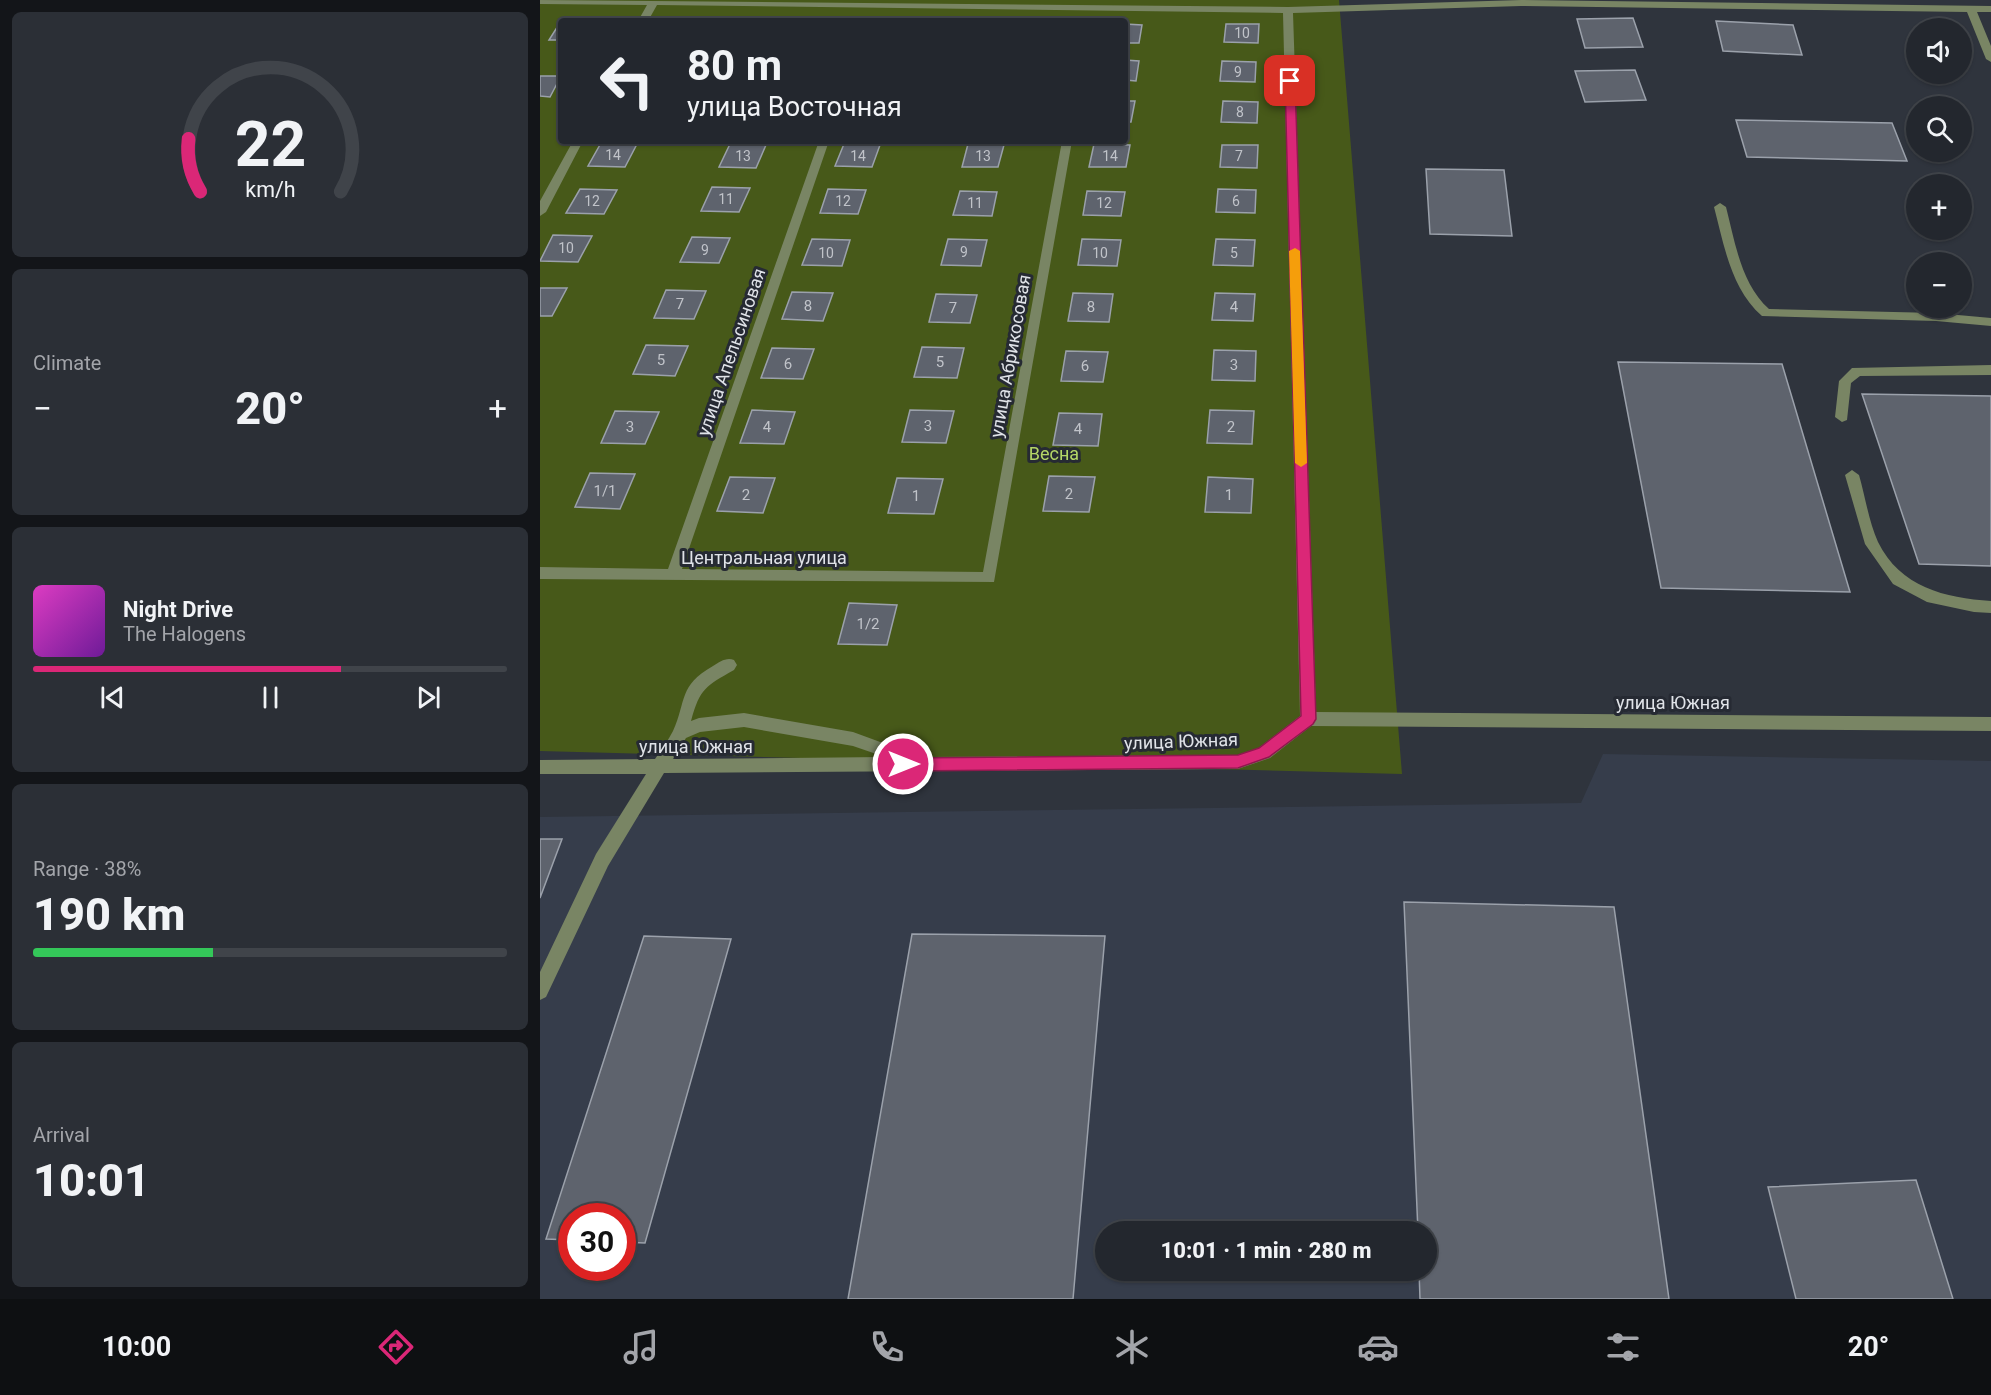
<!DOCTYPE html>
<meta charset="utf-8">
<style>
body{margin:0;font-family:Roboto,sans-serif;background:#2b2f36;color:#f1f3f6;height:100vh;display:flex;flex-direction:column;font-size:22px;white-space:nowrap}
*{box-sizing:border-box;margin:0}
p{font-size:20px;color:#a3a5aa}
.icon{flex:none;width:33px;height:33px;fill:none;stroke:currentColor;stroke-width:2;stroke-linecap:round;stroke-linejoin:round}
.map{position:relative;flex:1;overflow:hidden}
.drawer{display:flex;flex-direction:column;gap:12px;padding:12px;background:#131519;width:540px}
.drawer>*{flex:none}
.guide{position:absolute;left:18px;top:18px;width:570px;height:126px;border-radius:6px;box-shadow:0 2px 4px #0004,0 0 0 2px #40444a;background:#23272e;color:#f1f3f6;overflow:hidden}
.controls{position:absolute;left:1366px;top:18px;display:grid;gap:12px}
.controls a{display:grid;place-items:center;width:66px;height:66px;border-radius:50%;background:#23272e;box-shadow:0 2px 4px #0004,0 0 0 2px #40444a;font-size:30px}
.speed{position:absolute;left:18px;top:1203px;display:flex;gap:12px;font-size:30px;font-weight:700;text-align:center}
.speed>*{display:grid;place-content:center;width:78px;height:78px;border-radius:50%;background:#23272e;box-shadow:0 2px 4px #0004,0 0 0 2px #40444a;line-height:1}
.speed .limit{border:9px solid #d22;background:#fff;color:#111}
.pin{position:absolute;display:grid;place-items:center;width:51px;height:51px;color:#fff;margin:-26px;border-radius:12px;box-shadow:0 3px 9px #0006}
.me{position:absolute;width:66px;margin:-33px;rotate:90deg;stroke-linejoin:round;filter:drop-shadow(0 0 4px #0008)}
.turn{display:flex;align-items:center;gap:21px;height:126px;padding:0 30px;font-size:27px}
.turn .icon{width:78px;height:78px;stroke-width:2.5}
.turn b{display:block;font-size:42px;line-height:51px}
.big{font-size:45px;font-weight:800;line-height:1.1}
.drawer .tile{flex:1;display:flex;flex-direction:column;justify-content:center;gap:9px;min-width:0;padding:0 21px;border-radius:9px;background:#2b2f36}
.drawer .dial{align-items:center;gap:0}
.dial svg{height:156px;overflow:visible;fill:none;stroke:#40444a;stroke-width:7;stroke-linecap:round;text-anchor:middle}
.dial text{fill:#f1f3f6;stroke:none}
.song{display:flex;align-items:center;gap:18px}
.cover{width:72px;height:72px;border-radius:9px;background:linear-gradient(135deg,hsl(310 70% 55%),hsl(280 70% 35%))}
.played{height:6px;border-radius:3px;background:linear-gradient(90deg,#db2777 65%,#40444a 65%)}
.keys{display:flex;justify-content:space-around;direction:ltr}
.heat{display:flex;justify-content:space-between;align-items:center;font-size:33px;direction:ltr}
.charge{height:9px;border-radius:4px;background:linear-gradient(90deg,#34c759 38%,#40444a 0)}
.trip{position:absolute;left:555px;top:1221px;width:342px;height:60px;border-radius:30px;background:#23272e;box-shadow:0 2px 4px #0004,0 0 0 2px #40444a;font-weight:800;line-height:60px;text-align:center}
.tabs{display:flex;height:96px;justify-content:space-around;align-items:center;background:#0e1012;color:#a3a5aa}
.tabs .icon{width:42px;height:42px}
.tabs .active{color:#db2777}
.tabs b{font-size:27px;color:#f1f3f6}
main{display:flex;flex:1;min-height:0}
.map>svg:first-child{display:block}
.built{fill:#363d4b;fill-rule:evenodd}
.green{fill:#475919;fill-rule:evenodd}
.building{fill:#5e636d;stroke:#9ba1ab;stroke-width:1.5}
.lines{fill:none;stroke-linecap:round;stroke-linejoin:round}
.minor{fill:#798564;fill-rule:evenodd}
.route{fill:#db2777;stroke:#8e194d;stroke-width:1.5}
.slow{fill:#f59e0b}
.labels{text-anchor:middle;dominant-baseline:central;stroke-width:6;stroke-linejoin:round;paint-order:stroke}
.far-number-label{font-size:14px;fill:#c0c3c9}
.number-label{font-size:15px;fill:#c0c3c9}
.street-label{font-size:18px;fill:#e0e3e8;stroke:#262a33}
.park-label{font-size:18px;fill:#b4d667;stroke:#262a33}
</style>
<main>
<section class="drawer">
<div class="tile dial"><svg viewBox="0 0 100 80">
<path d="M14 69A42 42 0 1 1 86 69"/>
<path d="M14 69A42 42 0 0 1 8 42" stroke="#db2777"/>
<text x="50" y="56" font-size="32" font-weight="700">22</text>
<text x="50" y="72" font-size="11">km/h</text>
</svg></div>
<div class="tile"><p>Climate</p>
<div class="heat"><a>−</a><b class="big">20°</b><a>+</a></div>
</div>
<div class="tile">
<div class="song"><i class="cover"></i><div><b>Night Drive</b><p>The Halogens</p></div></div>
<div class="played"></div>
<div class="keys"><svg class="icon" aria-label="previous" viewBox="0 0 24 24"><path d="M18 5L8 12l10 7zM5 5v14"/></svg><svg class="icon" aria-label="pause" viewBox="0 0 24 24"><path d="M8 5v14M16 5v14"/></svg><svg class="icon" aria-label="next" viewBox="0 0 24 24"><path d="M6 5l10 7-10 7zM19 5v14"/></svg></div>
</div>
<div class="tile"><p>Range · 38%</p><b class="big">190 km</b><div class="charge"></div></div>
<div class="tile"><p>Arrival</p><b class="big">10:01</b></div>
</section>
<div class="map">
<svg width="1451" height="1299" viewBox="0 0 1451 1299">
<rect width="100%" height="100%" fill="#2f343d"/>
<path class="built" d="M1063 754 1451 761V1299H0V817L1041 803ZM32 1216H82V1268H32ZM566 1232H886V1270H566Z"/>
<path class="green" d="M0 0H799L862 774 0 751ZM21 21H585V141H21Z"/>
<path class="building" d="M1093 18 1103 47 1045 48 1037 19Z
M21 21V40H9Z
M1176 21 1253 25 1262 55 1183 51Z
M585 24 602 25 599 43H585Z
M686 24H719L718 43 684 42Z
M585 60 599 61 596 81 585 80Z
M682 61 716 62 715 82 680 81Z
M1095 70 1106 100 1045 102 1035 71Z
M0 76H21L10 97 0 96Z
M585 101H595L591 122H585Z
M683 101 718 102 717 123 681 122Z
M1196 120 1352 123 1367 161 1207 157Z
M61 143 97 144 85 167 48 166Z
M190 144 226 145 216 168 179 167Z
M304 144 340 145 332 167 295 166Z
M428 144 464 145 458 167H422Z
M554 144 590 145 586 167H549Z
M682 145H718L717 168 680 167Z
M886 169 964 170 972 236 890 234Z
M172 187 210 188 199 212 161 211Z
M40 189 77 190 64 214 26 213Z
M288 189 326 190 318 214 280 213Z
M678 189 716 190 715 213 676 212Z
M420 191 457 192 452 216 413 215Z
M547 191 585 192 581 216 543 215Z
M13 235 52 236 38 262 0 261Z
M152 237 190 238 179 263 140 262Z
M272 239 310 240 302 266 262 265Z
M408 239 447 240 441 266 401 265Z
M542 239 581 240 577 266 538 265Z
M676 239 715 240 713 266 673 265Z
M0 288H27L12 316H0Z
M126 290 166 291 154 319 114 318Z
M252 292 293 293 283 321 242 319Z
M533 293 573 294 569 322 528 321Z
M675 293 715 294 713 321 672 320Z
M396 294 437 295 430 323 389 322Z
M106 345 148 346 135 376 93 374Z
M382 347 424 348 417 378 374 377Z
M232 348 274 349 263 379 221 378Z
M674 350 716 351 715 381 672 380Z
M526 351 568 352 563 382 521 381Z
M1078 362 1242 364 1310 592 1121 588Z
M1322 394 1451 396V566L1379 564Z
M212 410 255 412 244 444 200 443Z
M370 410 414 411 406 443 362 442Z
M670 410 714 411 712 444 667 443Z
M75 411 119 412 105 444 61 443Z
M519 413 562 414 558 446 513 445Z
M50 473 95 474 80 509 35 507Z
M509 476 555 477 549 512 503 511Z
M190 477 235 478 223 513 177 511Z
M668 477 713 479 711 513 665 512Z
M357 478 403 479 394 514 348 513Z
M309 603 357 605 347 645 298 644Z
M0 839H22L0 898Z
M864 902 1074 907 1129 1299H880L879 1270H886V1232H878Z
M372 934 565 936 533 1299H308Z
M104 936 191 939 105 1243 82 1242V1216H32V1240L6 1239Z
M1376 1180 1413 1299H1256L1228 1187Z"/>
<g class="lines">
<path class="minor" d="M0 0 748 7 981 0 1451 6V12H1437L1451 46V62L1446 59 1427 12 981 6 753 13 776 712 1451 717V731L771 726 730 758 698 769 124 773 68 866 6 997 0 1000V972L56 854 106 774H0V760L115 759C121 750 128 741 133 731 147 700 138 686 173 666 180 662 186 657 194 660L197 665 194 670C166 686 160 688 151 721L159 718 204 713 313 732 381 757 698 755 719 748 760 716 743 13 117 5 108 21H98L107 5 0 4ZM204 727 313 746 345 757 133 759 146 738 160 732Z
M33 141H43L6 212 0 216V201Z
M279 141H289L142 569 443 572 522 141H532L454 582 0 579V567L128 569Z
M1180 203 1186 207C1195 242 1201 284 1229 309L1396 313 1451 318V326L1396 321 1222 316C1191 289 1184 245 1174 207Z
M1451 365V375L1320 376 1311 383 1307 420 1302 422 1295 417 1299 381 1312 368Z
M1312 470 1319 475C1325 496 1329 522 1338 542 1360 587 1405 598 1451 601V613L1434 612 1387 602 1353 584 1325 544 1305 475Z"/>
</g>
<path class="route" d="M750 78 755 81 776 719 773 724 729 757 698 768 363 771 358 769 356 764 358 760 363 758 698 755 719 748 761 716 745 81Z"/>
<path class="slow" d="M755 248 760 251 767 463 761 467 755 463 749 251Z"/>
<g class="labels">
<g class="far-number-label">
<text x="702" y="33">10</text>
<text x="698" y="72">9</text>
<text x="700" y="112">8</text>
<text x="73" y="155">14</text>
<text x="203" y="156">13</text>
<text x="318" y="156">14</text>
<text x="443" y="156">13</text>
<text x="570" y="156">14</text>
<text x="699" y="156">7</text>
<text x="186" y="199">11</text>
<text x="52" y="201">12</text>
<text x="303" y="201">12</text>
<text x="696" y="201">6</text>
<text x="435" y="203">11</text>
<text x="564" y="203">12</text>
<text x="26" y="248">10</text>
<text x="165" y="250">9</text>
<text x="424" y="252">9</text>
<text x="286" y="253">10</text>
<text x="560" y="253">10</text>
<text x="694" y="253">5</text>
</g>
<g class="number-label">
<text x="140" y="304">7</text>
<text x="268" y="306">8</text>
<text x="551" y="307">8</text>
<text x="694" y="307">4</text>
<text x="413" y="308">7</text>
<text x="121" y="360">5</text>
<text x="400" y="362">5</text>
<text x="248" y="364">6</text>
<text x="694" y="365">3</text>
<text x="545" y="366">6</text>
<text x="388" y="426">3</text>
<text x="90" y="427">3</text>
<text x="227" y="427">4</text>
<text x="691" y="427">2</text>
<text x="538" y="429">4</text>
<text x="65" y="491">1/1</text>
<text x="529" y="494">2</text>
<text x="206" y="495">2</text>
<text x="689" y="495">1</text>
<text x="376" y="496">1</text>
<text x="328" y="624">1/2</text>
</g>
<g class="street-label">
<text transform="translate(191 352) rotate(-71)">улица Апельсиновая</text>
<text transform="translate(470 356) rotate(-80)">улица Абрикосовая</text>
<text x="224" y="557">Центральная улица</text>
<text x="1133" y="702">улица Южная</text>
<text transform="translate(641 741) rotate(-2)">улица Южная</text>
<text x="156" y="746">улица Южная</text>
</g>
<g class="park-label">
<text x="514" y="453">Весна</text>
</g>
</g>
</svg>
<div class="controls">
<a><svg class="icon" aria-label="sound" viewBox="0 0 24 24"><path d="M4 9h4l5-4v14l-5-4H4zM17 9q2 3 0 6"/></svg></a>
<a><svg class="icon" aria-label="search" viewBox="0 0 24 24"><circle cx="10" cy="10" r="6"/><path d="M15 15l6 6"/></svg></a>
<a>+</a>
<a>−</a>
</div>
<div class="speed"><div class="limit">30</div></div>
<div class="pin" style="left:750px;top:81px;background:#d93025"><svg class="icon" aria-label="arrive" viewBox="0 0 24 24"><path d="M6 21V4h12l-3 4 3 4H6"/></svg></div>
<svg class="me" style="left:363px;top:764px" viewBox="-20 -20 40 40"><circle r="17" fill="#db2777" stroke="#fff" stroke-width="3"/><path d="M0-11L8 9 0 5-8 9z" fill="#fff"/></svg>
<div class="trip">10:01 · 1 min · 280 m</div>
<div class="guide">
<div class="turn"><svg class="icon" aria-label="left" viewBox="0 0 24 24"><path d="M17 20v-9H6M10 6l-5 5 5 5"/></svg><div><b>80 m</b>улица Восточная</div></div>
</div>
</div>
</main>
<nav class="tabs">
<b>10:00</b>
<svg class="icon active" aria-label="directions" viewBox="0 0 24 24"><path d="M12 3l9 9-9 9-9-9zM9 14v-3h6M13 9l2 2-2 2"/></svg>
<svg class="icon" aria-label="music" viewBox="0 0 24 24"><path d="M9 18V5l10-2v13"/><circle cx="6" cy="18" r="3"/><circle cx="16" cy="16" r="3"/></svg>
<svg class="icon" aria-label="phone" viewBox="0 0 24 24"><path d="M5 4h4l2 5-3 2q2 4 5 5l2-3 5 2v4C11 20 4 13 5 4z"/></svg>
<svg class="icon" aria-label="climate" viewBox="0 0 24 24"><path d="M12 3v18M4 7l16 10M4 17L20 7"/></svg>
<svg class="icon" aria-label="car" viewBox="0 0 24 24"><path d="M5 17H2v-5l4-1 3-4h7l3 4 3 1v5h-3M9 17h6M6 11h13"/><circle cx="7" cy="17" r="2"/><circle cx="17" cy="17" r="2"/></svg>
<svg class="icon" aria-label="filters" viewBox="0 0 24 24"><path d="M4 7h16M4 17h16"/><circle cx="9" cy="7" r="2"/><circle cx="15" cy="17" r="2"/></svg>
<b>20°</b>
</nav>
